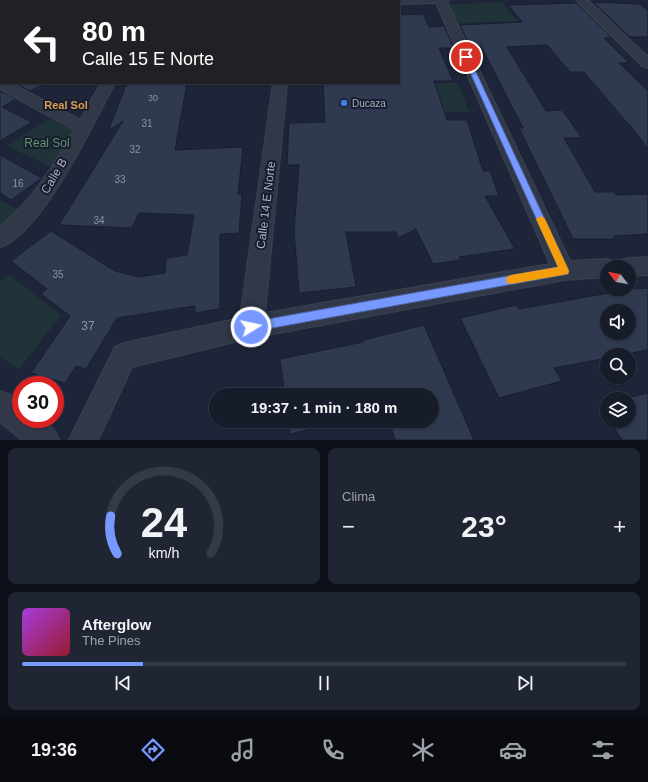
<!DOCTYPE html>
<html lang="es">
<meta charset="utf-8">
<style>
body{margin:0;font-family:Arial,sans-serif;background:#1f2532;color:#f1f3f6;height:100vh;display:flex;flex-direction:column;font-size:15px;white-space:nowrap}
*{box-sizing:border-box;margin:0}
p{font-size:13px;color:#9ea1a8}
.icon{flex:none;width:22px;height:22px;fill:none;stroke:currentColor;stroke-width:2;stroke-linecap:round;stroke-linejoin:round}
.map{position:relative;height:440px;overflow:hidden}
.panel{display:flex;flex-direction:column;gap:8px;padding:8px;background:#0c0f17;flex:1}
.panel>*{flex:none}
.guide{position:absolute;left:0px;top:0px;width:400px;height:84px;box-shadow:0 1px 3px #0004,0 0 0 1px #353a47;background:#202124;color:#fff;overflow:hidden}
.needle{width:26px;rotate:301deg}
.fabs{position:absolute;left:600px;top:260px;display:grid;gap:8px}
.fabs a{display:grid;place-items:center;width:36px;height:36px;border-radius:50%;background:#161c2a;box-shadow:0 1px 3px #0004,0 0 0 1px #353a47;font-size:20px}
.speed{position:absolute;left:12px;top:376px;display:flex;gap:8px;font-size:20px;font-weight:700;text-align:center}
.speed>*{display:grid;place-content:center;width:52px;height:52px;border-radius:50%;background:#161c2a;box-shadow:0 1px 3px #0004,0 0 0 1px #353a47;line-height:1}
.speed .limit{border:6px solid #d22;background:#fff;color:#111}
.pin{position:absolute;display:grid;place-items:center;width:34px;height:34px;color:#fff;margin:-17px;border:2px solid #fff;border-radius:50%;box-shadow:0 1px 4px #0007}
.me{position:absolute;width:44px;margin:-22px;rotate:80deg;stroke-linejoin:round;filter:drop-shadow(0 0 3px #0008)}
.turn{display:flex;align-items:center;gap:14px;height:84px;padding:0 16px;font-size:18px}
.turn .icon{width:52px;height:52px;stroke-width:2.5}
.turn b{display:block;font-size:28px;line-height:34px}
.big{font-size:30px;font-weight:800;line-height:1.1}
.panel .card{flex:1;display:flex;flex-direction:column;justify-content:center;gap:6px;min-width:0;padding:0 14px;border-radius:8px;background:#1f2532}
.panel .dial{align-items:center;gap:0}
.dial svg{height:104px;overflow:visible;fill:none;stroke:#353a47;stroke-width:7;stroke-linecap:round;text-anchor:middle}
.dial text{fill:#f1f3f6;stroke:none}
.song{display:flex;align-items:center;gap:12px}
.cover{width:48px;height:48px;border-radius:6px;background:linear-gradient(135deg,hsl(280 70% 55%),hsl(350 70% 35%))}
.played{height:4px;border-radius:2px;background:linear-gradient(90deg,#79f 20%,#353a47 20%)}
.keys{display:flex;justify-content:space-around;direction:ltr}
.heat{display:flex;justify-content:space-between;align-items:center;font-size:22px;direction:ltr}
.panel .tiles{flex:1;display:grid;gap:8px;grid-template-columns:1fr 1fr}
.card:last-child{grid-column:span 2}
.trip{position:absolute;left:209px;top:388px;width:230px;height:40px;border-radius:20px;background:#161c2a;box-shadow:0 1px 3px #0004,0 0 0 1px #353a47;font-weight:800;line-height:40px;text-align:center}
.tab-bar{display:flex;height:64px;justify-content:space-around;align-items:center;background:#090b11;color:#9ea1a8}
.tab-bar .icon{width:28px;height:28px}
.tab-bar .selected{color:#79f}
.tab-bar b{font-size:18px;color:#f1f3f6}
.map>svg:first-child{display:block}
.green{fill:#203339}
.building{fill:#2f394f;stroke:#191f2f;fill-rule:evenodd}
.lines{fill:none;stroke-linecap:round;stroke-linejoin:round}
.minor-casing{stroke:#3b4152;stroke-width:2}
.minor{fill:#313848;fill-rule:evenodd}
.route{fill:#79f;stroke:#4d63a6}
.slow{fill:#f59e0b}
.shop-dot{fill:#3f7fe0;stroke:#171d2c;stroke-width:1.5}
.labels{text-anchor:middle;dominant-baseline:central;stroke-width:4;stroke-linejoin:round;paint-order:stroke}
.far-number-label{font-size:9px;fill:#8a92a6}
.far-poi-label{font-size:10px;fill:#abb2c5;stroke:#171d2c;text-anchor:start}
.number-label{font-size:10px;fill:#8a92a6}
.far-neighbourhood-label{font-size:11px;font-weight:bold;fill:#db9f51;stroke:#171d2c}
.park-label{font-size:12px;fill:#629775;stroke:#171d2c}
.street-label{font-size:12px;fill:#abb2c5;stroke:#171d2c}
.near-number-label{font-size:12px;fill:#8a92a6}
</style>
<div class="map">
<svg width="648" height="440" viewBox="0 0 648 440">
<rect width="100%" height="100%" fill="#1e2538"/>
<path class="green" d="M502 2 517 21 459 23 447 5Z
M376 83H458L469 112H380Z
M49 119 76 132 54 168 7 146Z
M0 200 19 210 0 232Z
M9 275 61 315 19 369 0 356V282Z"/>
<path class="building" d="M593 2 640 4 648 11V37H630Z
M577 3 612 38H604L629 63H619L648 91V149L630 125H629L584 72H570L547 45 507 47 546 111 562 110 582 138H564L595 192H614L616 195 648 194V234L614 236 616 239H573L519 128H523L481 46 470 47 460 25 522 22 508 5Z
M423 14 429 27 444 26 454 48H439L453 81H434L447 120H467L483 171H490L499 196H485L515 249 459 257 460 260 433 264 416 229 398 238 396 232H346L356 287 299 293 294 232 299 165H287L289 123 325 122 323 83H399V15Z
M14 83H46L30 91Z
M127 83H187L175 150 243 147 238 194H242L239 233 220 234V309L195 313V306L117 318 86 369 76 366 65 383 31 373 70 316 41 294 47 289 11 261 51 231 115 271 138 277 165 273 166 258 187 255 194 215 139 213 132 228 59 225 123 121 108 131Z
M0 91 16 99 2 107 32 122 0 141Z
M0 155 42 178 11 200 0 193Z
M648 288V350L621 355H607V358L554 368 562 381 499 398 460 318 516 305 519 309 631 289ZM607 311H629V333H607Z
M424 325 474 440H395L389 421H432V395H285L280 359 363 342V340Z
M648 393V440H622L610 421H629V399H623Z
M288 421H345L290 434Z"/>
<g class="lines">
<g class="minor-casing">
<path id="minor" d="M63 0H76L62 1Z
M283 0H295L296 1H284Z
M394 0H449L447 2 570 261 607 259 615 261 617 267H607V277L564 280 251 338 132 367 98 440H69L115 347 124 343 240 318 273 83H287L265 313 550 264 436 3 399 4V1H393Z
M576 0H588L648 57V68L643 67Z
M0 21H1V29H0Z
M0 79 1 83H11L80 120 101 83H115C94 122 42 234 0 247V227C32 200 54 166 74 130L0 89Z
M648 257V275L629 276V267H618L621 260 629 258Z
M0 391 10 395 21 404V419C42 419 51 419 59 440H22L0 422Z"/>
</g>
<use href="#minor" class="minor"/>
</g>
<path class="route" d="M466 55 469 57 569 271 568 274 251 332 247 331 246 327 247 323 251 322 558 267 463 57Z"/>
<path class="slow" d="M541 216 545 219 569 271 568 274 511 284 507 283 506 280 507 277 511 275 558 267 536 219Z"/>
<circle class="shop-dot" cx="344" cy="103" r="4"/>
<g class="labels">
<g class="far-number-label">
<text x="153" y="98">30</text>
</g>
<g class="far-poi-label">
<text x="352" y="103">Ducaza</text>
</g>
<g class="number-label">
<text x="147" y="123">31</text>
<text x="135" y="149">32</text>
<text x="120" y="179">33</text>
<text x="18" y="183">16</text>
<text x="99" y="220">34</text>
<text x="58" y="274">35</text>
</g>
<g class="far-neighbourhood-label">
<text x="66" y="105">Real Sol</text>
</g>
<g class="park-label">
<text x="47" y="143">Real Sol</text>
</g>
<g class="street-label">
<text transform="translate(54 176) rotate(-59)">Calle B</text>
<text transform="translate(266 205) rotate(-83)">Calle 14 E Norte</text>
</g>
<g class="near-number-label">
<text x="88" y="326">37</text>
</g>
</g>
</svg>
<div class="fabs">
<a><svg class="needle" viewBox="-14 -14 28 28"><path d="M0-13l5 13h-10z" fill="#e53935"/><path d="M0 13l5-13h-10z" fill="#9ea1a8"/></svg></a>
<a><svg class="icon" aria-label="sound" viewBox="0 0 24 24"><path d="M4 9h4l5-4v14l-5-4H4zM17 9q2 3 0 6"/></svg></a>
<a><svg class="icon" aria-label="search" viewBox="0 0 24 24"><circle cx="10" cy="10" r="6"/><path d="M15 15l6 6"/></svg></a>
<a><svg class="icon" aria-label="layers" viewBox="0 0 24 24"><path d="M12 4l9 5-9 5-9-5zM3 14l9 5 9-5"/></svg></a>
</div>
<div class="speed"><div class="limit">30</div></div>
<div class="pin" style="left:466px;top:57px;background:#d93025"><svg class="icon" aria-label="arrive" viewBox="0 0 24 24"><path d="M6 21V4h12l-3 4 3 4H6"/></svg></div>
<svg class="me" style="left:251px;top:327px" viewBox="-20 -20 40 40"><circle r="17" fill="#79f" stroke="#fff" stroke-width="3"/><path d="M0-11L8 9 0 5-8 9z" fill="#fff"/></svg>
<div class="trip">19:37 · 1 min · 180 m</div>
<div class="guide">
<div class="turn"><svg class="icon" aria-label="left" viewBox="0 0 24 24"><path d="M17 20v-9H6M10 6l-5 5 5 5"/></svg><div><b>80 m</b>Calle 15 E Norte</div></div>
</div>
</div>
<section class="panel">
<div class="tiles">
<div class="card dial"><svg viewBox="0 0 100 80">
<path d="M14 69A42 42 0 1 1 86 69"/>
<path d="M14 69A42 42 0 0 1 9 40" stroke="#79f"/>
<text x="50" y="56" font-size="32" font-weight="700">24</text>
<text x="50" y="72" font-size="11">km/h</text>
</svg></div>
<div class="card"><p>Clima</p>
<div class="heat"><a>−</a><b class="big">23°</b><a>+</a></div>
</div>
<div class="card">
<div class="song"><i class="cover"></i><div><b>Afterglow</b><p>The Pines</p></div></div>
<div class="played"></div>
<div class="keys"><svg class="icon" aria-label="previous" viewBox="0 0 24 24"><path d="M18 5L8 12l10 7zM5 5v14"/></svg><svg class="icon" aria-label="pause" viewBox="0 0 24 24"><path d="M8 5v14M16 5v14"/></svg><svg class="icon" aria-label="next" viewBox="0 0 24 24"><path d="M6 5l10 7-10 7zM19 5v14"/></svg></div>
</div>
</div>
</section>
<nav class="tab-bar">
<b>19:36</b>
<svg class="icon selected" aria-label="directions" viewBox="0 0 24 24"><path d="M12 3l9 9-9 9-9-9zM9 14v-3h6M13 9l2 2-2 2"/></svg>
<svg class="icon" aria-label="music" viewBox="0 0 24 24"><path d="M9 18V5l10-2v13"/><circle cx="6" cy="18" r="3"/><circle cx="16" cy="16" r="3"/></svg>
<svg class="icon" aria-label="phone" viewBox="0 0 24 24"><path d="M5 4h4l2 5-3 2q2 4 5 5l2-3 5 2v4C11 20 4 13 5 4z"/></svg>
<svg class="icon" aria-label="climate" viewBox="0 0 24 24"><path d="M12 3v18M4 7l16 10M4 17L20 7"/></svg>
<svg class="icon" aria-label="car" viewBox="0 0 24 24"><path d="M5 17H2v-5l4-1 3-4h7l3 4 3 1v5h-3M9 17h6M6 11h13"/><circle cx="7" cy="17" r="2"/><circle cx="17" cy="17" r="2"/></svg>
<svg class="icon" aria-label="filters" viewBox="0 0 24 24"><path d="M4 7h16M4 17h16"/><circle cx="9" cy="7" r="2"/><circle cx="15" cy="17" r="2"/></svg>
</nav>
